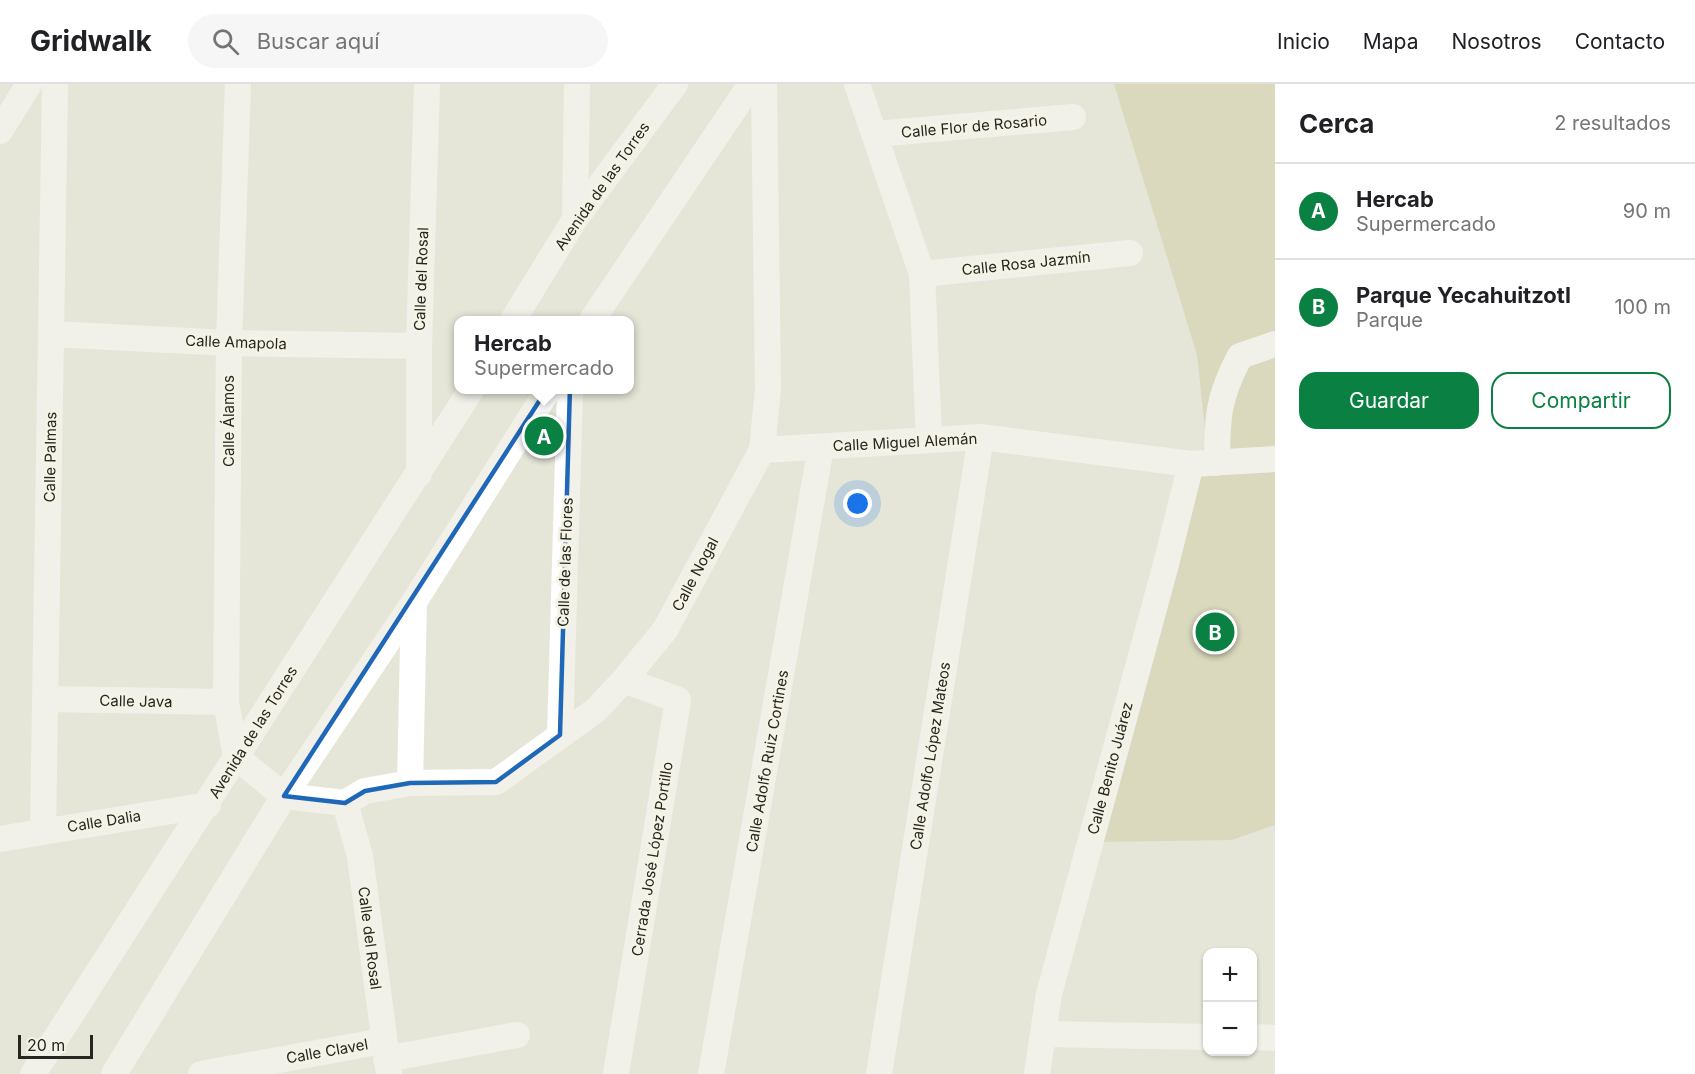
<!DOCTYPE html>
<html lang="es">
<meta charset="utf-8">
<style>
body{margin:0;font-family:Inter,sans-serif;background:#f6f6f6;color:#202124}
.controls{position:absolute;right:18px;bottom:18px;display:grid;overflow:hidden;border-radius:12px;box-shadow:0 2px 4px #0004}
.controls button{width:54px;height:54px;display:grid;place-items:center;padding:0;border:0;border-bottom:2px solid #e0e0e0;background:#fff;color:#202124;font:30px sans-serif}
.scale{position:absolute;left:18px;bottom:15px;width:75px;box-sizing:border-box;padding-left:6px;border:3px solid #272722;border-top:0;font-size:16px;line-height:21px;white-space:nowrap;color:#272722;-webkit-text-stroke:4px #f4f3e5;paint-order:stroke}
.you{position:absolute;left:858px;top:420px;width:21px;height:21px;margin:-15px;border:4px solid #fff;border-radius:50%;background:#1a73e8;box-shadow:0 0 0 9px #1a73e833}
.badge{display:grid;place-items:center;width:39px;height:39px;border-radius:50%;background:#0b8043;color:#fff;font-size:20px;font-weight:700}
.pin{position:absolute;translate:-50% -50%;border:3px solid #fff;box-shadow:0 2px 6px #0006}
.popup{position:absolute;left:454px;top:232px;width:180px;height:78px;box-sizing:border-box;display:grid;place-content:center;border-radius:12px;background:#fff;filter:drop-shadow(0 2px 4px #0005);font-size:20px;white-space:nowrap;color:#757577}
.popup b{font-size:22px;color:#202124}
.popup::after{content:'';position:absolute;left:50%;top:100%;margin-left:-12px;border:12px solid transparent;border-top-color:#fff}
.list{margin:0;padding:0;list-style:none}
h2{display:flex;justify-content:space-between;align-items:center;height:78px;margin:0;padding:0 24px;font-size:26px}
h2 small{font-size:20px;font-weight:400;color:#757577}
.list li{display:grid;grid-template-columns:39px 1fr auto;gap:18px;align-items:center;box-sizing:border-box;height:96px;padding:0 24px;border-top:2px solid #e0e0e0}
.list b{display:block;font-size:22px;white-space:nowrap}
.list p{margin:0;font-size:20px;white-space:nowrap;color:#757577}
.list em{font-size:20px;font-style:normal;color:#757577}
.actions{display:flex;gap:12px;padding:18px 24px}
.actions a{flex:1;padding:14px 0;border:2px solid #0b8043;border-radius:18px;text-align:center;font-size:21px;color:#0b8043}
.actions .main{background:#0b8043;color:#fff}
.icon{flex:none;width:33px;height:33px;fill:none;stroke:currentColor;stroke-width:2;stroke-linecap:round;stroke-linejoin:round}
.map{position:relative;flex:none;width:1275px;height:990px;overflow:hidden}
header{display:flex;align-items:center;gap:36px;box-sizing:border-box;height:84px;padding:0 30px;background:#fff;border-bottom:2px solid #e0e0e0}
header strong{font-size:28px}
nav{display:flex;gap:33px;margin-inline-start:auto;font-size:21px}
.search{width:420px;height:54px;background:#f6f6f6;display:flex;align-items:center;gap:15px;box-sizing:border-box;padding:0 21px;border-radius:33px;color:#757577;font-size:22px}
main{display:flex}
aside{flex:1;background:#fff}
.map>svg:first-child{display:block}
.green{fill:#cccb9e}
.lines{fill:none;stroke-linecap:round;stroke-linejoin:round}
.minor{stroke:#fff;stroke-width:26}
.marked{fill:none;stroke:#1f67b7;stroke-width:4.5;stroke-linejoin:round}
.labels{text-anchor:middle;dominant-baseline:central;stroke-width:6;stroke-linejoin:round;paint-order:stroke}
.street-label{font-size:15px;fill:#272722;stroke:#f4f3e5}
</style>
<header>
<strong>Gridwalk</strong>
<div class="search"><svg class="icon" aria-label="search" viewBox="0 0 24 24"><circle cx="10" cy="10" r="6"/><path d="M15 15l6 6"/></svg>Buscar aquí</div>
<nav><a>Inicio</a><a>Mapa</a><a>Nosotros</a><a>Contacto</a></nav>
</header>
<main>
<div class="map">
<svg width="1275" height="990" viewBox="0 0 1275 990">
<rect width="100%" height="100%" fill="#e6e6d8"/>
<path class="green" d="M 1114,0 L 1275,0 L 1275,741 L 1232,756 L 1101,758 L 1206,355 L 1197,271 Z"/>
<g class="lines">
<path class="minor" d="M 238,0 L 229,259 L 226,618 L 236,673 L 284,712 L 345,719 L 365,707 L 410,699 L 496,698 L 596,626 L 624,596 L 665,546 L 762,366 L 768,305 L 764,0
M 857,0 L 922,190 L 929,356
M 0,47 L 29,0
M 875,50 L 1073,33
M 575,135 L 577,0
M 922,190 L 1130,169
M 513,236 L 575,135 L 675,0
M 592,236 L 751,0
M 52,250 L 229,259 L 419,262
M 762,366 L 981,353 L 1191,380 L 1275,375
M 1217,379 C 1217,334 1218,313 1240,272 L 1275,260
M 419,390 L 419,262 L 427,0
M 46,615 L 226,618
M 560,651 L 570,306
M 410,699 L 414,518
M 345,719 L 360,772 L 389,990
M 43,747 L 55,0
M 0,755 L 208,721
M 1043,950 L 1208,953
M 1252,953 L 1275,954
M 386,975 L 517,951
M 33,990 L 471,306
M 114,990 L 284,712 L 414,518 L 548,306
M 201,990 L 383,957
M 616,990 L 678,616 L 624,596
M 711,990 L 821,363
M 879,990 L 981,353
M 1037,990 L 1049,910 L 1165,484 L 1191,380"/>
</g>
<path d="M0 0H1275V990H0ZM 571,268 L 560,651 L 496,698 L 410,699 L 365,707 L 345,719 L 284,712 Z" fill="#e6e6d8" fill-opacity=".55" fill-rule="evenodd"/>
<path class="marked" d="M 571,268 L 560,651 L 496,698 L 410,699 L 365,707 L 345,719 L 284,712 Z"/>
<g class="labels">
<g class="street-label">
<text transform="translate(974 42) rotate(-5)">Calle Flor de Rosario</text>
<text transform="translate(602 102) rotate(-55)">Avenida de las Torres</text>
<text transform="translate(1026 179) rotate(-6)">Calle Rosa Jazmín</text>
<text transform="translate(421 195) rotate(-88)">Calle del Rosal</text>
<text transform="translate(236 258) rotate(2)">Calle Amapola</text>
<text transform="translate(228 337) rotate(-90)">Calle Álamos</text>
<text transform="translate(905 358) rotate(-3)">Calle Miguel Alemán</text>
<text transform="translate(50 373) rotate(-89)">Calle Palmas</text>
<text transform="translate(565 478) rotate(-88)">Calle de las Flores</text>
<text transform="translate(695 490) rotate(-62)">Calle Nogal</text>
<text transform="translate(136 617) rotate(1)">Calle Java</text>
<text transform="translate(253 648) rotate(-58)">Avenida de las Torres</text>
<text transform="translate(930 672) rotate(-81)">Calle Adolfo López Mateos</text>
<text transform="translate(767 677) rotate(-80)">Calle Adolfo Ruiz Cortines</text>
<text transform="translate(1110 684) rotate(-75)">Calle Benito Juárez</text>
<text transform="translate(104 737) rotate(-9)">Calle Dalia</text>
<text transform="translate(652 775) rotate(-81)">Cerrada José López Portillo</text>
<text transform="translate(370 854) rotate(83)">Calle del Rosal</text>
<text transform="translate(327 967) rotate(-10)">Calle Clavel</text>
</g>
</g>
</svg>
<div class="controls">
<button>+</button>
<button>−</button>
</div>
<div class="scale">20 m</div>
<div class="you"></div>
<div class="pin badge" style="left:544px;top:352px">A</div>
<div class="popup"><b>Hercab</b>Supermercado</div>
<div class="pin badge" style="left:1215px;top:548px">B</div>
</div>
<aside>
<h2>Cerca<small>2 resultados</small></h2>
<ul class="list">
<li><span class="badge">A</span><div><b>Hercab</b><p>Supermercado</p></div><em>90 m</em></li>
<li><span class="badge">B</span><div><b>Parque Yecahuitzotl</b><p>Parque</p></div><em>100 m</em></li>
</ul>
<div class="actions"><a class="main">Guardar</a><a>Compartir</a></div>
</aside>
</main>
